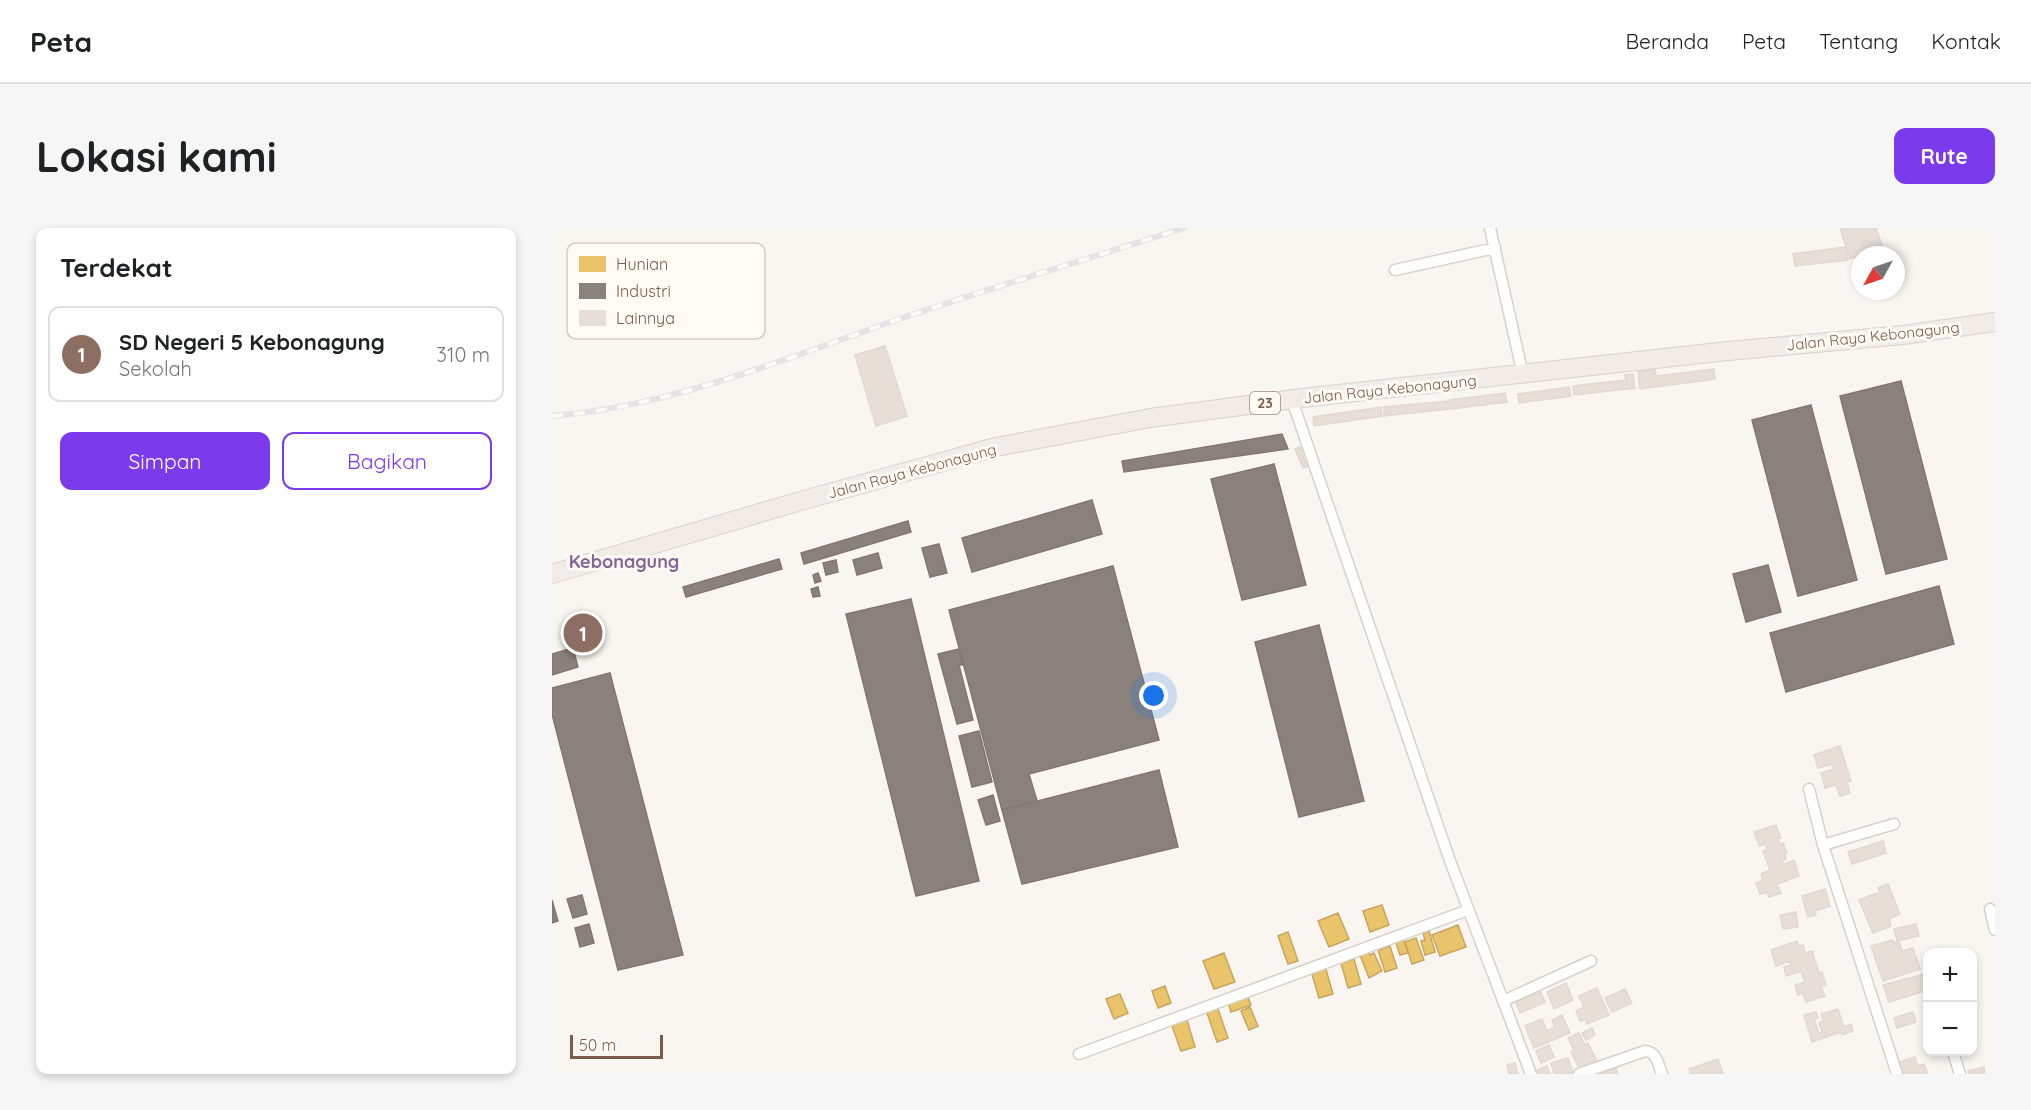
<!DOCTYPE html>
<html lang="id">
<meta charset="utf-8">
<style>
body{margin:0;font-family:Quicksand,sans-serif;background:#f6f6f6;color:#202124}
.controls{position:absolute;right:18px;bottom:18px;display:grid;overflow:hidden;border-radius:12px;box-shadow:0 3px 9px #0003}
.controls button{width:54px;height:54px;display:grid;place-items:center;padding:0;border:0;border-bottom:2px solid #e0e0e0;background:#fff;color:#202124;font:30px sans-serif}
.compass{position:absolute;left:1299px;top:18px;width:54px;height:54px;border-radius:50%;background:#fff;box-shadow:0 3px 9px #0003;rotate:230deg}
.scale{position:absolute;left:18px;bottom:15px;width:93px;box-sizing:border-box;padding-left:6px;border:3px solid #7a5c4d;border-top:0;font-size:16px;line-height:21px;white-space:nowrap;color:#7a5c4d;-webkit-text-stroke:4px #fffaf3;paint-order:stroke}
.you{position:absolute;left:602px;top:468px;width:21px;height:21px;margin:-15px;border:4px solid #fff;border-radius:50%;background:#1a73e8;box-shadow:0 0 0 9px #1a73e833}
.badge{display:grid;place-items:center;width:39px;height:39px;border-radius:50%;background:#7c3aed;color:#fff;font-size:20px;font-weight:700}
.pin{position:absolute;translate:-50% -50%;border:3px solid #fff;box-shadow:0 2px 6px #0006}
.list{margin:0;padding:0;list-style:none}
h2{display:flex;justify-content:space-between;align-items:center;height:78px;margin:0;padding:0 24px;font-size:26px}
h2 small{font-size:20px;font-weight:400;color:#757577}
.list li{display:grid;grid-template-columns:39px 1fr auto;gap:18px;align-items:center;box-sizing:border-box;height:96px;margin:0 12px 12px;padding:0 12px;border:2px solid #e0e0e0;border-radius:12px}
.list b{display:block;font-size:22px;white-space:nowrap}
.list p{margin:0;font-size:20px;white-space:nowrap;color:#757577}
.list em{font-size:20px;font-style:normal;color:#757577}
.actions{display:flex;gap:12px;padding:18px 24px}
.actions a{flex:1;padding:14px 0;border:2px solid #7c3aed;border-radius:12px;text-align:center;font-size:21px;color:#7c3aed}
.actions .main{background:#7c3aed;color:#fff}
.map{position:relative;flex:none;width:1443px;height:846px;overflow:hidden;border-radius:12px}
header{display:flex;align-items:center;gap:36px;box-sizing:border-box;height:84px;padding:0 30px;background:#fff;border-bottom:2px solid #e0e0e0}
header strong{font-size:28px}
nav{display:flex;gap:33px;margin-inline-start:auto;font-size:21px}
.intro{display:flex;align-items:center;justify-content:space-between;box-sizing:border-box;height:144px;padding:0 36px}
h1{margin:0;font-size:42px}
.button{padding:15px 27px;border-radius:12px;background:#7c3aed;color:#fff;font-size:21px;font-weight:700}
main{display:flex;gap:36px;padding:0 36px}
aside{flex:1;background:#fff;border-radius:12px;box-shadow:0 3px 9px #0003}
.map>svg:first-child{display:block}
.homes{fill:#e9c46a;stroke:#c8a561;stroke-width:1.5}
.industry{fill:#8a817c;stroke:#85766e;stroke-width:1.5}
.building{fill:#e6ded7;stroke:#e2d8d2;stroke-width:1.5}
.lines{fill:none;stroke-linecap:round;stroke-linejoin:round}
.minor-casing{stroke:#d7d1cb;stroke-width:13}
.trunk-casing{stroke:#dad1cc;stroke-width:20}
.minor{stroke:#fefefd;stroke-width:10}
.trunk{stroke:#f2ece8;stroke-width:18}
.rail-casing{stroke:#e6e3e7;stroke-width:6}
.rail{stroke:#fffaf3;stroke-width:4;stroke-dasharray:11;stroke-linecap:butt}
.labels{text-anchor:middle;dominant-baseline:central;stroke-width:6;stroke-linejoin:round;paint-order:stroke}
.shield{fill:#fffaf3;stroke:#a28b7f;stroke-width:1.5}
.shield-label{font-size:14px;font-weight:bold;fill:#7a5c4d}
.street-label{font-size:15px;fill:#7a5c4d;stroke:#fffaf3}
.quarter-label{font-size:18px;font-weight:bold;fill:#846695;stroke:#fffaf3}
.key{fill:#fffaf3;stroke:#d7cbc1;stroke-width:1.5}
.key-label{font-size:16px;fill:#7a5c4d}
</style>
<header>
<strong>Peta</strong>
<nav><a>Beranda</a><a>Peta</a><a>Tentang</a><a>Kontak</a></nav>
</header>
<div class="intro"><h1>Lokasi kami</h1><a class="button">Rute</a></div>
<main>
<aside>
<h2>Terdekat<small></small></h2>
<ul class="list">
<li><span class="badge" style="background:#8d6e63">1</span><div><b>SD Negeri 5 Kebonagung</b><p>Sekolah</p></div><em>310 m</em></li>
</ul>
<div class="actions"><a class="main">Simpan</a><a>Bagikan</a></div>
</aside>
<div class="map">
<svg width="1443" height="846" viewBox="0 0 1443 846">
<rect width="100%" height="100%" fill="#f9f5f0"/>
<path class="homes" d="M 830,677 L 837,697 L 818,704 L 811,683 Z
M 786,685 L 797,711 L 777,719 L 766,693 Z
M 906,697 L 914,719 L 888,728 L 880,707 Z
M 877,703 L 883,724 L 873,727 L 869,713 L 873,712 L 871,705 Z
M 736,704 L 746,733 L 736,736 L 726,708 Z
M 851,709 L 856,725 L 848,727 L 843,712 Z
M 864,710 L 872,732 L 860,736 L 853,714 Z
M 838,718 L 845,740 L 833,744 L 826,722 Z
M 816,723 L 818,727 L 822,725 L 830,743 L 817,750 L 808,727 Z
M 672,725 L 683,754 L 662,761 L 651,733 Z
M 802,731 L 809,756 L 796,760 L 789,735 Z
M 773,738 L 781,766 L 767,770 L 759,743 Z
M 613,758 L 619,775 L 606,780 L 600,763 Z
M 568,766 L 576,785 L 562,791 L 554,771 Z
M 695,767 L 699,777 L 679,784 L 676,774 Z
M 665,778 L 676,810 L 665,814 L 654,782 Z
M 698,779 L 706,798 L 697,802 L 689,783 Z
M 628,792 L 628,794 L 635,792 L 643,819 L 629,823 L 619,795 Z"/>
<path class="industry" d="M 1349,153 L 1395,331 L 1334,346 L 1288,168 Z
M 1259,177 L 1305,352 L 1246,368 L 1200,192 Z
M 730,206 L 736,221 L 572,244 L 570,233 Z
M 722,236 L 754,357 L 690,372 L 659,251 Z
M 540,272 L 550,306 L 420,344 L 410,310 Z
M 356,293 L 359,304 L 252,336 L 249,325 Z
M 387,316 L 395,345 L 378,349 L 370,320 Z
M 326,325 L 330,340 L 305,347 L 301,332 Z
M 227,331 L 230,341 L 134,369 L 131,359 Z
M 284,332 L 286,344 L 274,347 L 271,335 Z
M 1216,337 L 1229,384 L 1194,394 L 1181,346 Z
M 561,338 L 607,512 L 477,546 L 485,573 L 450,582 L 397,382 Z
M 266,345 L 269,353 L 263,355 L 261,347 Z
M 1387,358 L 1402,416 L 1234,464 L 1218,405 Z
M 266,359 L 268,368 L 261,369 L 259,361 Z
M 359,371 L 427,653 L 364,668 L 294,386 Z
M 767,397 L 812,573 L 747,589 L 703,414 Z
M 21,420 L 26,439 L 0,447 L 0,426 Z
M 407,421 L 411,437 L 407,437 L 421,492 L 405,496 L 386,426 Z
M 58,445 L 131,727 L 66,742 L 0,486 L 0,460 Z
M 427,503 L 440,554 L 420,559 L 407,508 Z
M 607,542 L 626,619 L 470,656 L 450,582 Z
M 441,567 L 448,593 L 434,597 L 426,572 Z
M 30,667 L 35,686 L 21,690 L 15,671 Z
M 0,672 L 6,693 L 0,695 Z
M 37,696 L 42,715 L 28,719 L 23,700 Z"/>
<path class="building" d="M 1288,0 L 1324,0 L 1331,20 L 1298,31 Z
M 1293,19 L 1296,32 L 1243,38 L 1241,26 Z
M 333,118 L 355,188 L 324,198 L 303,127 Z
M 1103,141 L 1104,148 L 1162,141 L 1163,151 L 1088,161 L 1086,144 Z
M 1081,146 L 1083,160 L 1022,167 L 1021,158 L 1074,152 L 1073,147 Z
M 1017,159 L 1019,168 L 967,175 L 966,166 Z
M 953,165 L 955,174 L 899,181 L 898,172 Z
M 896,173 L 897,181 L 832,188 L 832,179 Z
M 829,179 L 830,188 L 762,198 L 761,189 Z
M 748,219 L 755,239 L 751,240 L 743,221 Z
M 1288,518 L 1299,553 L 1295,554 L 1298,565 L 1288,568 L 1284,557 L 1273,560 L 1269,545 L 1282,541 L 1281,536 L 1266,540 L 1262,527 Z
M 1224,597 L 1229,610 L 1226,611 L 1228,617 L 1231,615 L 1235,625 L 1232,626 L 1234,631 L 1230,633 L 1231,637 L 1242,632 L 1247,648 L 1225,656 L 1229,665 L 1217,669 L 1215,664 L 1208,666 L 1204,655 L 1211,653 L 1209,646 L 1218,642 L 1211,623 L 1215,621 L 1213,616 L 1207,618 L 1202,604 Z
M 1331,613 L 1334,625 L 1300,636 L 1296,624 Z
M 1336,656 L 1348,686 L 1337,691 L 1339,698 L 1321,705 L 1307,672 L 1328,664 L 1326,660 Z
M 1273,661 L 1278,678 L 1263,683 L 1264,687 L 1256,689 L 1250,668 Z
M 1244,684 L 1246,699 L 1231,701 L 1228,687 Z
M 1364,696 L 1367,708 L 1345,713 L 1342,701 Z
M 1341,712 L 1342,715 L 1347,713 L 1350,723 L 1361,720 L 1368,741 L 1331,753 L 1319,718 Z
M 1245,713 L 1247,718 L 1251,717 L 1253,725 L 1260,723 L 1267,745 L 1270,744 L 1274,757 L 1269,759 L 1273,768 L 1254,774 L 1251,765 L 1246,767 L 1243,757 L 1253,754 L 1249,743 L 1234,748 L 1232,739 L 1239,737 L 1238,733 L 1224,738 L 1219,722 Z
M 1376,745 L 1376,762 L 1337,774 L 1331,757 Z
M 1014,755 L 1021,772 L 1002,781 L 995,764 Z
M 986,759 L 993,774 L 968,785 L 962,770 Z
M 1045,760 L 1057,787 L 1035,796 L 1033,791 L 1028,793 L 1024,783 L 1032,779 L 1027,768 Z
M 1073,761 L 1080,775 L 1060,784 L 1053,770 Z
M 1286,781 L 1292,799 L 1299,796 L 1301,803 L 1290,807 L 1289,804 L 1260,814 L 1252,787 L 1264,784 L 1266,790 L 1262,791 L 1267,805 L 1270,804 L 1267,795 L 1271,793 L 1269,786 Z
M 1361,784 L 1364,794 L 1345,800 L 1342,790 Z
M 1010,787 L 1018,805 L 982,820 L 973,798 L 990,791 L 995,803 L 1003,799 L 1000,792 Z
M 1040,800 L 1043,807 L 1034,812 L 1030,805 Z
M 1027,805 L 1033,817 L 1036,815 L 1045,833 L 1028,842 L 1019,824 L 1022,822 L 1016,810 Z
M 997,817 L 1002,829 L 989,835 L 984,823 Z
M 1363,829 L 1366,838 L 1372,836 L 1376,846 L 1348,846 L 1343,836 Z
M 1016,830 L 1021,845 L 1002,846 L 999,835 Z
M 1166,831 L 1171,846 L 1139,846 L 1137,841 Z
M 963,835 L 966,846 L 957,846 L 955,837 Z
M 995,838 L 998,846 L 984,846 L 983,843 Z
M 1432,839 L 1433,846 L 1417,846 L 1416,843 Z
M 1064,840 L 1066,846 L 1046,846 Z"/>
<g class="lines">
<defs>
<path id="minor" d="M 938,0 L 971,147
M 843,42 L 943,20
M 740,172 L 898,633 L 979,846
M 1257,561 L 1271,617 L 1345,846
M 1271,617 L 1342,596
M 1438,681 L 1443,702
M 951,773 L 1039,733
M 1401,824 L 1408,846
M 527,826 L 916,682
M 1027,846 L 1093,823 C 1105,824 1106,836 1110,846"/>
<path id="trunk" d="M 0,346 L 252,272 L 444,219 L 598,190 L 750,170 L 1176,123 L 1351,107 L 1443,94"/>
</defs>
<use href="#minor" class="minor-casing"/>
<use href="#trunk" class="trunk-casing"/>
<use href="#minor" class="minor"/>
<use href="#trunk" class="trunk"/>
<defs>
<path id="rail" d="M 0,188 C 115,179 225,134 333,96 C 432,62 532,32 632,0"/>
</defs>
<use href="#rail" class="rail-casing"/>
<use href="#rail" class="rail"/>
</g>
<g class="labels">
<rect class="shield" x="698" y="164" width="30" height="22" rx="4.5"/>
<g class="shield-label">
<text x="713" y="175">23</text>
</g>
<g class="street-label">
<text transform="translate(1321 108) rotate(-6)">Jalan Raya Kebonagung</text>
<text transform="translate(838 161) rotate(-6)">Jalan Raya Kebonagung</text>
<text transform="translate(360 243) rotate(-15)">Jalan Raya Kebonagung</text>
</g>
<g class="quarter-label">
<text x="72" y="333">Kebonagung</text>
</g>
</g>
<rect x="15" y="15" width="198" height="96" rx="9" class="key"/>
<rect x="27" y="28" width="27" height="16" fill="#e9c46a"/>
<rect x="27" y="55" width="27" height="16" fill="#8a817c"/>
<rect x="27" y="82" width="27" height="16" fill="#e6ded7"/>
<g class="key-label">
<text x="64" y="42">Hunian</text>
<text x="64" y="69">Industri</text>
<text x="64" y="96">Lainnya</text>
</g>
</svg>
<div class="controls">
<button>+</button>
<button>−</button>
</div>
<svg class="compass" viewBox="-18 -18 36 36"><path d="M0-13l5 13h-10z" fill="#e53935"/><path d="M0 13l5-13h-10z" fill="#757577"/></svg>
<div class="scale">50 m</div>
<div class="you"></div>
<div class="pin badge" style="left:31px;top:405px;background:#8d6e63">1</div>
</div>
</main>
